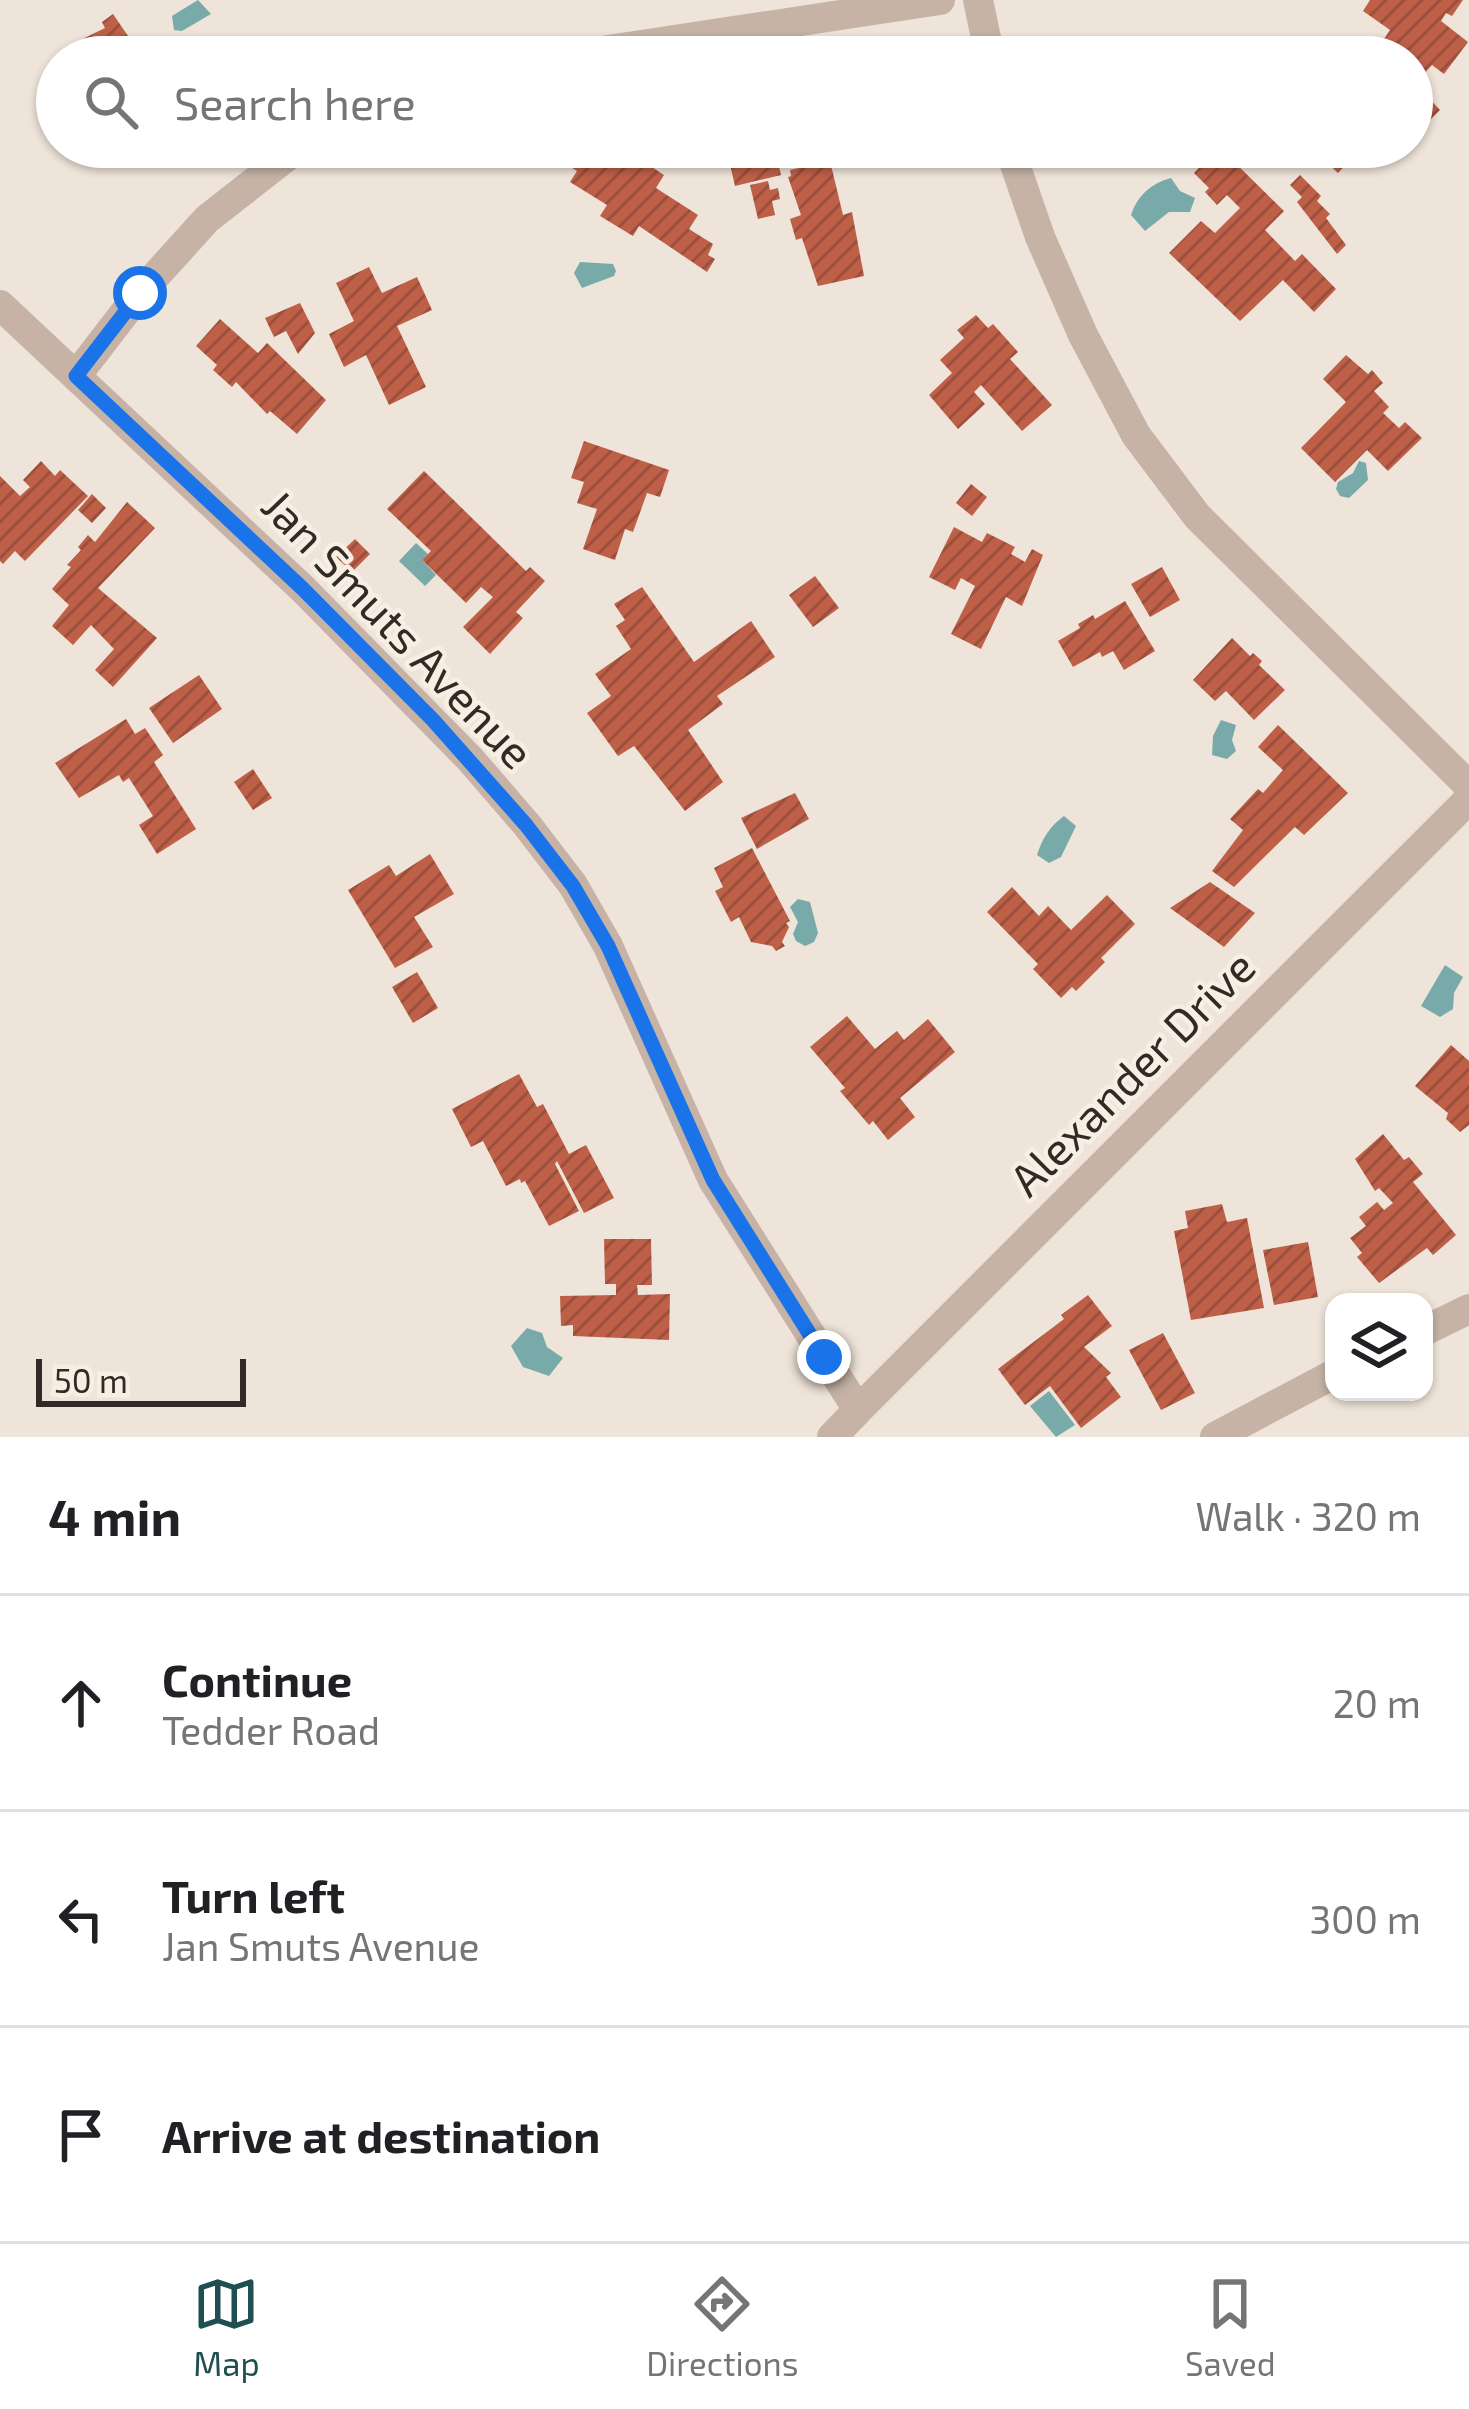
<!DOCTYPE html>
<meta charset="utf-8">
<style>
body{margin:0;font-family:"Exo 2",sans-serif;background:#f2f2f2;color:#202124}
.controls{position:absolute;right:36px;bottom:36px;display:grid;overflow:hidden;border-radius:24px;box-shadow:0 3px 9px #0004}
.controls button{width:108px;height:108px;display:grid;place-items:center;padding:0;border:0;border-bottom:3px solid #e0e0e0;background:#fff;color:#202124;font:60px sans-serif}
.scale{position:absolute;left:36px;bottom:30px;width:210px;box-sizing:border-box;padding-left:12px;border:6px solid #332a26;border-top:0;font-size:33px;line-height:42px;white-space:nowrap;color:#332a26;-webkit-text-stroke:9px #f7eee4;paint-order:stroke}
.stop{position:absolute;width:36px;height:36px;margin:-27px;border:9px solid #1a73e8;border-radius:50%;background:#fff}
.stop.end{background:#1a73e8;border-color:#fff;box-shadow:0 3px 12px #0008}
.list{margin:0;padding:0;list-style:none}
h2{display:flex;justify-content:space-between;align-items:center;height:156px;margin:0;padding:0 48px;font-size:51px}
h2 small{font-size:39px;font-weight:400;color:#757577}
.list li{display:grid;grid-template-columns:78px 1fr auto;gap:36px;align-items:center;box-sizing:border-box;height:216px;padding:0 48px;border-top:3px solid #e0e0e0}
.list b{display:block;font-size:45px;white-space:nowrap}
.list p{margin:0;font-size:39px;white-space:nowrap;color:#757577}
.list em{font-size:39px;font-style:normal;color:#757577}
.icon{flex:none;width:66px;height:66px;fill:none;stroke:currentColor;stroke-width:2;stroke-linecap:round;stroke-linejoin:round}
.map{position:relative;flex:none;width:1469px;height:1437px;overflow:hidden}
.search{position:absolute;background:#fff;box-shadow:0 3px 9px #0004;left:36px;right:36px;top:36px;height:132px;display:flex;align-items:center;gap:30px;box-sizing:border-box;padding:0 42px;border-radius:66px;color:#757577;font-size:45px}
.sheet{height:804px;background:#fff}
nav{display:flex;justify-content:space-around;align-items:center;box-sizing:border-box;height:168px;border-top:3px solid #e0e0e0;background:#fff;font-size:33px;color:#757577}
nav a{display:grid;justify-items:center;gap:6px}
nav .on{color:#1f4f51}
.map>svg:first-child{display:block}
.water{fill:#79aaaa}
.building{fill:url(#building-hatch)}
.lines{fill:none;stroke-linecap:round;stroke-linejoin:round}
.street{stroke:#c6b3a6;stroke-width:30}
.route{stroke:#1a73e8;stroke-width:15}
.labels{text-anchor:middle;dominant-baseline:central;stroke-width:9;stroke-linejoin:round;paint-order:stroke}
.street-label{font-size:45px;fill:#332a26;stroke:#f7eee4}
</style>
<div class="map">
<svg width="1469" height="1437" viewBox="0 0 1469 1437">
<defs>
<pattern id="building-hatch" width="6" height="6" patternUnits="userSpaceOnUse" patternTransform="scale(3)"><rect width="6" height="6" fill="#be6048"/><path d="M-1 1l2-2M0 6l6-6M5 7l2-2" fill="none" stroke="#9b4f3c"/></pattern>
</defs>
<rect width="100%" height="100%" fill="#efe4d9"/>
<path class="water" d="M 198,0 L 211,14 L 182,31 L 174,30 L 172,16 Z
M 1171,178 L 1180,191 L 1195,198 L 1190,212 L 1169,212 L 1145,231 L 1131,215 C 1137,196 1151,183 1171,178 Z
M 580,262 L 613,264 L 616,271 L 614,276 L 582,288 L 574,273 Z
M 1359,461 L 1366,463 L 1368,480 L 1349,498 L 1340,496 L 1336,489 L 1338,482 L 1353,473 Z
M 416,543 L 428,554 L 422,560 L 436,575 L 425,586 L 399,561 Z
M 1221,720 L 1236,725 L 1232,740 L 1236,751 L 1227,759 L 1212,755 L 1213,736 Z
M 1064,816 L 1076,826 L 1061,857 L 1049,863 L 1037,855 C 1042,839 1050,826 1064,816 Z
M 798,899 L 810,902 L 818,933 L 814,942 L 805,946 L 796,941 L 793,934 L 798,922 L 790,907 Z
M 1445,965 L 1463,977 L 1454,993 L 1453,1009 L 1440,1017 L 1421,1006 Z
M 527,1328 L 542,1333 L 547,1347 L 563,1358 L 549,1376 L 523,1367 L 511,1346 Z
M 1049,1391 L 1075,1425 L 1056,1437 L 1030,1406 Z"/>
<path class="building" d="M 1370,0 L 1463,0 L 1452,16 L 1446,13 L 1441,21 L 1468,42 L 1444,74 L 1432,65 L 1412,87 L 1412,57 L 1372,57 L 1390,30 L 1363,11 Z
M 113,14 L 139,52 L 144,48 L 149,57 L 70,57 L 64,48 L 105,28 L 102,22 Z
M 1426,95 L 1440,110 L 1412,138 L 1412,109 Z
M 554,147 L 591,147 L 621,166 L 629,152 L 664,175 L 656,188 L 698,215 L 689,229 L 713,244 L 708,255 L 715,259 L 707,272 L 639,226 L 633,236 L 600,216 L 607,205 L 570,182 L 577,171 L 550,154 Z
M 1219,147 L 1284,211 L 1265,230 L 1295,261 L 1302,254 L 1336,289 L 1314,312 L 1283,280 L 1240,321 L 1169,253 L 1201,221 L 1215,233 L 1240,208 L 1227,195 L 1217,205 L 1205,192 L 1209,188 L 1194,173 Z
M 1316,147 L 1362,147 L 1338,173 L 1314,150 Z
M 775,149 L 781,175 L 735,186 L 729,160 Z
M 830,161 L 843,215 L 852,212 L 864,276 L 818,286 L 802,238 L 796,240 L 790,219 L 801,215 L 788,177 L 791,176 L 790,170 Z
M 1300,175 L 1321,196 L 1317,201 L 1330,214 L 1326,218 L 1346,245 L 1337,254 L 1297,202 L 1302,197 L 1290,185 Z
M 768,181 L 770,190 L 778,188 L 780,199 L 772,201 L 775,215 L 758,219 L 750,185 Z
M 369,267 L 382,293 L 417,277 L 432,310 L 397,326 L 426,387 L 389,405 L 366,355 L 344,367 L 329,334 L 354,321 L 336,283 Z
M 300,303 L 315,333 L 298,354 L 286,331 L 274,337 L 265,318 Z
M 976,315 L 988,328 L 993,324 L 1018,352 L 1010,359 L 1052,405 L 1022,431 L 981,385 L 974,392 L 985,404 L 958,429 L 929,395 L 952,373 L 940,360 L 964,338 L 957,330 Z
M 220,319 L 258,353 L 267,343 L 326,400 L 297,434 L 270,411 L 267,414 L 236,382 L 232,387 L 213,370 L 217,365 L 196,346 Z
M 1346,355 L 1368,374 L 1372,370 L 1383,383 L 1374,391 L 1389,407 L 1383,413 L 1399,428 L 1405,422 L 1422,438 L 1388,471 L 1367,450 L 1335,482 L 1301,448 L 1346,402 L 1323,379 Z
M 584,441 L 669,470 L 660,497 L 647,493 L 633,532 L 625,529 L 615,560 L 583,549 L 597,509 L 577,503 L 584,482 L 571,478 Z
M 41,461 L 55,476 L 60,470 L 88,496 L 25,561 L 15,551 L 3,564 L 0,561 L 0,476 L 20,496 L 30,487 L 23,480 Z
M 424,471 L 526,571 L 530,567 L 545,581 L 516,612 L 523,618 L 490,654 L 463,627 L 493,597 L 481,587 L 466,603 L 422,560 L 431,551 L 387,509 Z
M 971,484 L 987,497 L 972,516 L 956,503 Z
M 92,494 L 106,508 L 92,523 L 78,510 Z
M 127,502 L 155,528 L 98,588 L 157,638 L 113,687 L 95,670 L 114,649 L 91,625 L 73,645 L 52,626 L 69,605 L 52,589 L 71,567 L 67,565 L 81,550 L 78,547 L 88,535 L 95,542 Z
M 954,527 L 982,542 L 987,533 L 1015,547 L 1011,554 L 1025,562 L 1032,549 L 1043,555 L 1022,606 L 1006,597 L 981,649 L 951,634 L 975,586 L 961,578 L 955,590 L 929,577 Z
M 355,539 L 370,554 L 352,572 L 336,557 Z
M 1162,567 L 1180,600 L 1150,617 L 1131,584 Z
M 815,576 L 839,608 L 813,627 L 789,595 Z
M 642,587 L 694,662 L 751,621 L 775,657 L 717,696 L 723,704 L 688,730 L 723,782 L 685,811 L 634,746 L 618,756 L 587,713 L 611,696 L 595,674 L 631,649 L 616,626 L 625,620 L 614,604 Z
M 1125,601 L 1155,651 L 1124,670 L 1113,651 L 1102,657 L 1100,652 L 1073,667 L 1058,641 L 1080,628 L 1078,624 L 1093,615 L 1095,619 Z
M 1232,638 L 1250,656 L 1253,653 L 1262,661 L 1259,665 L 1285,690 L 1254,720 L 1226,691 L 1215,701 L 1193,680 Z
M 199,675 L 222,709 L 173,743 L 149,708 Z
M 126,719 L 135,734 L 145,728 L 163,755 L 154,762 L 196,829 L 157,854 L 139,825 L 153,816 L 129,778 L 123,782 L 119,775 L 79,798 L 55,763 Z
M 1278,725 L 1348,793 L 1304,835 L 1295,827 L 1234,887 L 1212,871 L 1243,830 L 1230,819 L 1258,789 L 1263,793 L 1283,770 L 1258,747 Z
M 253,769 L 272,798 L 253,810 L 234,782 Z
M 795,793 L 809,819 L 757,849 L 741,818 Z
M 752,848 L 790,921 L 786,923 L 789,927 L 782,942 L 785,946 L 776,951 L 772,946 L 751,942 L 739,917 L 731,922 L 715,891 L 723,887 L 714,868 Z
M 430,854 L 454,894 L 414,917 L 433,947 L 395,968 L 348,890 L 389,865 L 396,876 Z
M 1210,882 L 1255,913 L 1224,947 L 1170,908 Z
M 1012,887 L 1039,916 L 1048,906 L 1071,930 L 1107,895 L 1135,924 L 1101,958 L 1105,962 L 1076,991 L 1072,987 L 1061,998 L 1033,969 L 1038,964 L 987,912 Z
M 417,972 L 438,1008 L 413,1023 L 392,987 Z
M 847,1016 L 875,1049 L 897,1031 L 904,1040 L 928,1019 L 955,1052 L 900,1098 L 915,1117 L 888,1140 L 873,1121 L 869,1125 L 840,1091 L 845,1088 L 810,1047 Z
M 1451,1045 L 1469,1061 L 1469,1125 L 1460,1132 L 1446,1119 L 1448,1113 L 1415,1086 Z
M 519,1074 L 537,1107 L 543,1104 L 569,1154 L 586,1145 L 614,1198 L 584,1213 L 557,1161 L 555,1164 L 579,1211 L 549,1226 L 525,1181 L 521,1183 L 520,1179 L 506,1186 L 483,1141 L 471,1147 L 452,1109 Z
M 1383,1134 L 1404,1160 L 1409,1157 L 1423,1174 L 1413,1182 L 1456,1235 L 1433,1255 L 1427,1248 L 1379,1283 L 1357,1257 L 1362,1253 L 1350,1238 L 1366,1226 L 1359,1217 L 1377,1202 L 1384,1210 L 1393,1203 L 1379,1188 L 1375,1191 L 1355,1159 Z
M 1222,1204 L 1227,1222 L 1247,1218 L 1264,1308 L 1191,1320 L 1174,1231 L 1188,1228 L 1185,1211 Z
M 604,1239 L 651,1239 L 652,1285 L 637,1285 L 638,1295 L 670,1294 L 669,1340 L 573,1336 L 573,1325 L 561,1326 L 560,1296 L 616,1295 L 616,1284 L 605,1284 Z
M 1308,1242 L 1318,1297 L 1274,1305 L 1263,1250 Z
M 1088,1295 L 1112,1326 L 1084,1347 L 1111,1373 L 1106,1377 L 1121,1397 L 1081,1428 L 1050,1386 L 1025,1405 L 998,1369 L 1064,1319 L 1061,1315 Z
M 1163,1333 L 1195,1393 L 1161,1410 L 1129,1350 Z"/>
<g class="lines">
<path class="street" d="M 978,0 L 990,57
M 562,57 L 940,0
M 1009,147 L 1040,237 L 1083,335 L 1136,435 L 1197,516 L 1469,786
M 0,305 L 303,589 L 470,759 L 527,825 L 573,885 L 608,946 L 713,1180 L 858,1410 L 832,1437
M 76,376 L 140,293 L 207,219 L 299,147
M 1424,1331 L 1469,1309
M 858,1410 L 1469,799
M 1215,1437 L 1334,1374"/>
</g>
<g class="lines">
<path class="route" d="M 140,293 L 76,376 L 303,589 L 433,720 L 526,825 L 573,886 L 608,946 L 713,1180 L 824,1357"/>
</g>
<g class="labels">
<g class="street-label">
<text transform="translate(399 628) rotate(46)">Jan Smuts Avenue</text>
<text transform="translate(1131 1072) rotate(-45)">Alexander Drive</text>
</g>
</g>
</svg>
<div class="controls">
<button><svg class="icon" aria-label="layers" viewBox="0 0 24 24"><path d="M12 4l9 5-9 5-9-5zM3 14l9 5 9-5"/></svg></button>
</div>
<div class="scale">50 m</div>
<div class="stop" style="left:140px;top:293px"></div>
<div class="stop end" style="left:824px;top:1357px"></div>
<div class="search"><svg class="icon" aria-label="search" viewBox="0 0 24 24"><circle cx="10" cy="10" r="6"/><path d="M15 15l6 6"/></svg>Search here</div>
</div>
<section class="sheet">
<h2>4 min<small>Walk · 320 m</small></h2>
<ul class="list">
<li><svg class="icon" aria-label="ahead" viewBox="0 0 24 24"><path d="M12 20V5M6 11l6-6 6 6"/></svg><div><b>Continue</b><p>Tedder Road</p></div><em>20 m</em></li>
<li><svg class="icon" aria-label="left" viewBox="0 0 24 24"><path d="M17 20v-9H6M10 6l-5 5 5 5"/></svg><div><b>Turn left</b><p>Jan Smuts Avenue</p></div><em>300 m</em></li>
<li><svg class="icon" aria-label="arrive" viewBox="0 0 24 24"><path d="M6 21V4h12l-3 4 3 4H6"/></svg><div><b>Arrive at destination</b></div></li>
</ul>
</section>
<nav>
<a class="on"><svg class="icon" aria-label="map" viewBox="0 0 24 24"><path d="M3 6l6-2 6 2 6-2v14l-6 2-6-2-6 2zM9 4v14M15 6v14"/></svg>Map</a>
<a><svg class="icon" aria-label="directions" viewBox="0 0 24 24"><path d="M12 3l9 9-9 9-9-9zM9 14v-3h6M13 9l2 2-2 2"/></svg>Directions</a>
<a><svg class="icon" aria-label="saved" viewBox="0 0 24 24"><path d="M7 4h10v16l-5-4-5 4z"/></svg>Saved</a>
</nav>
